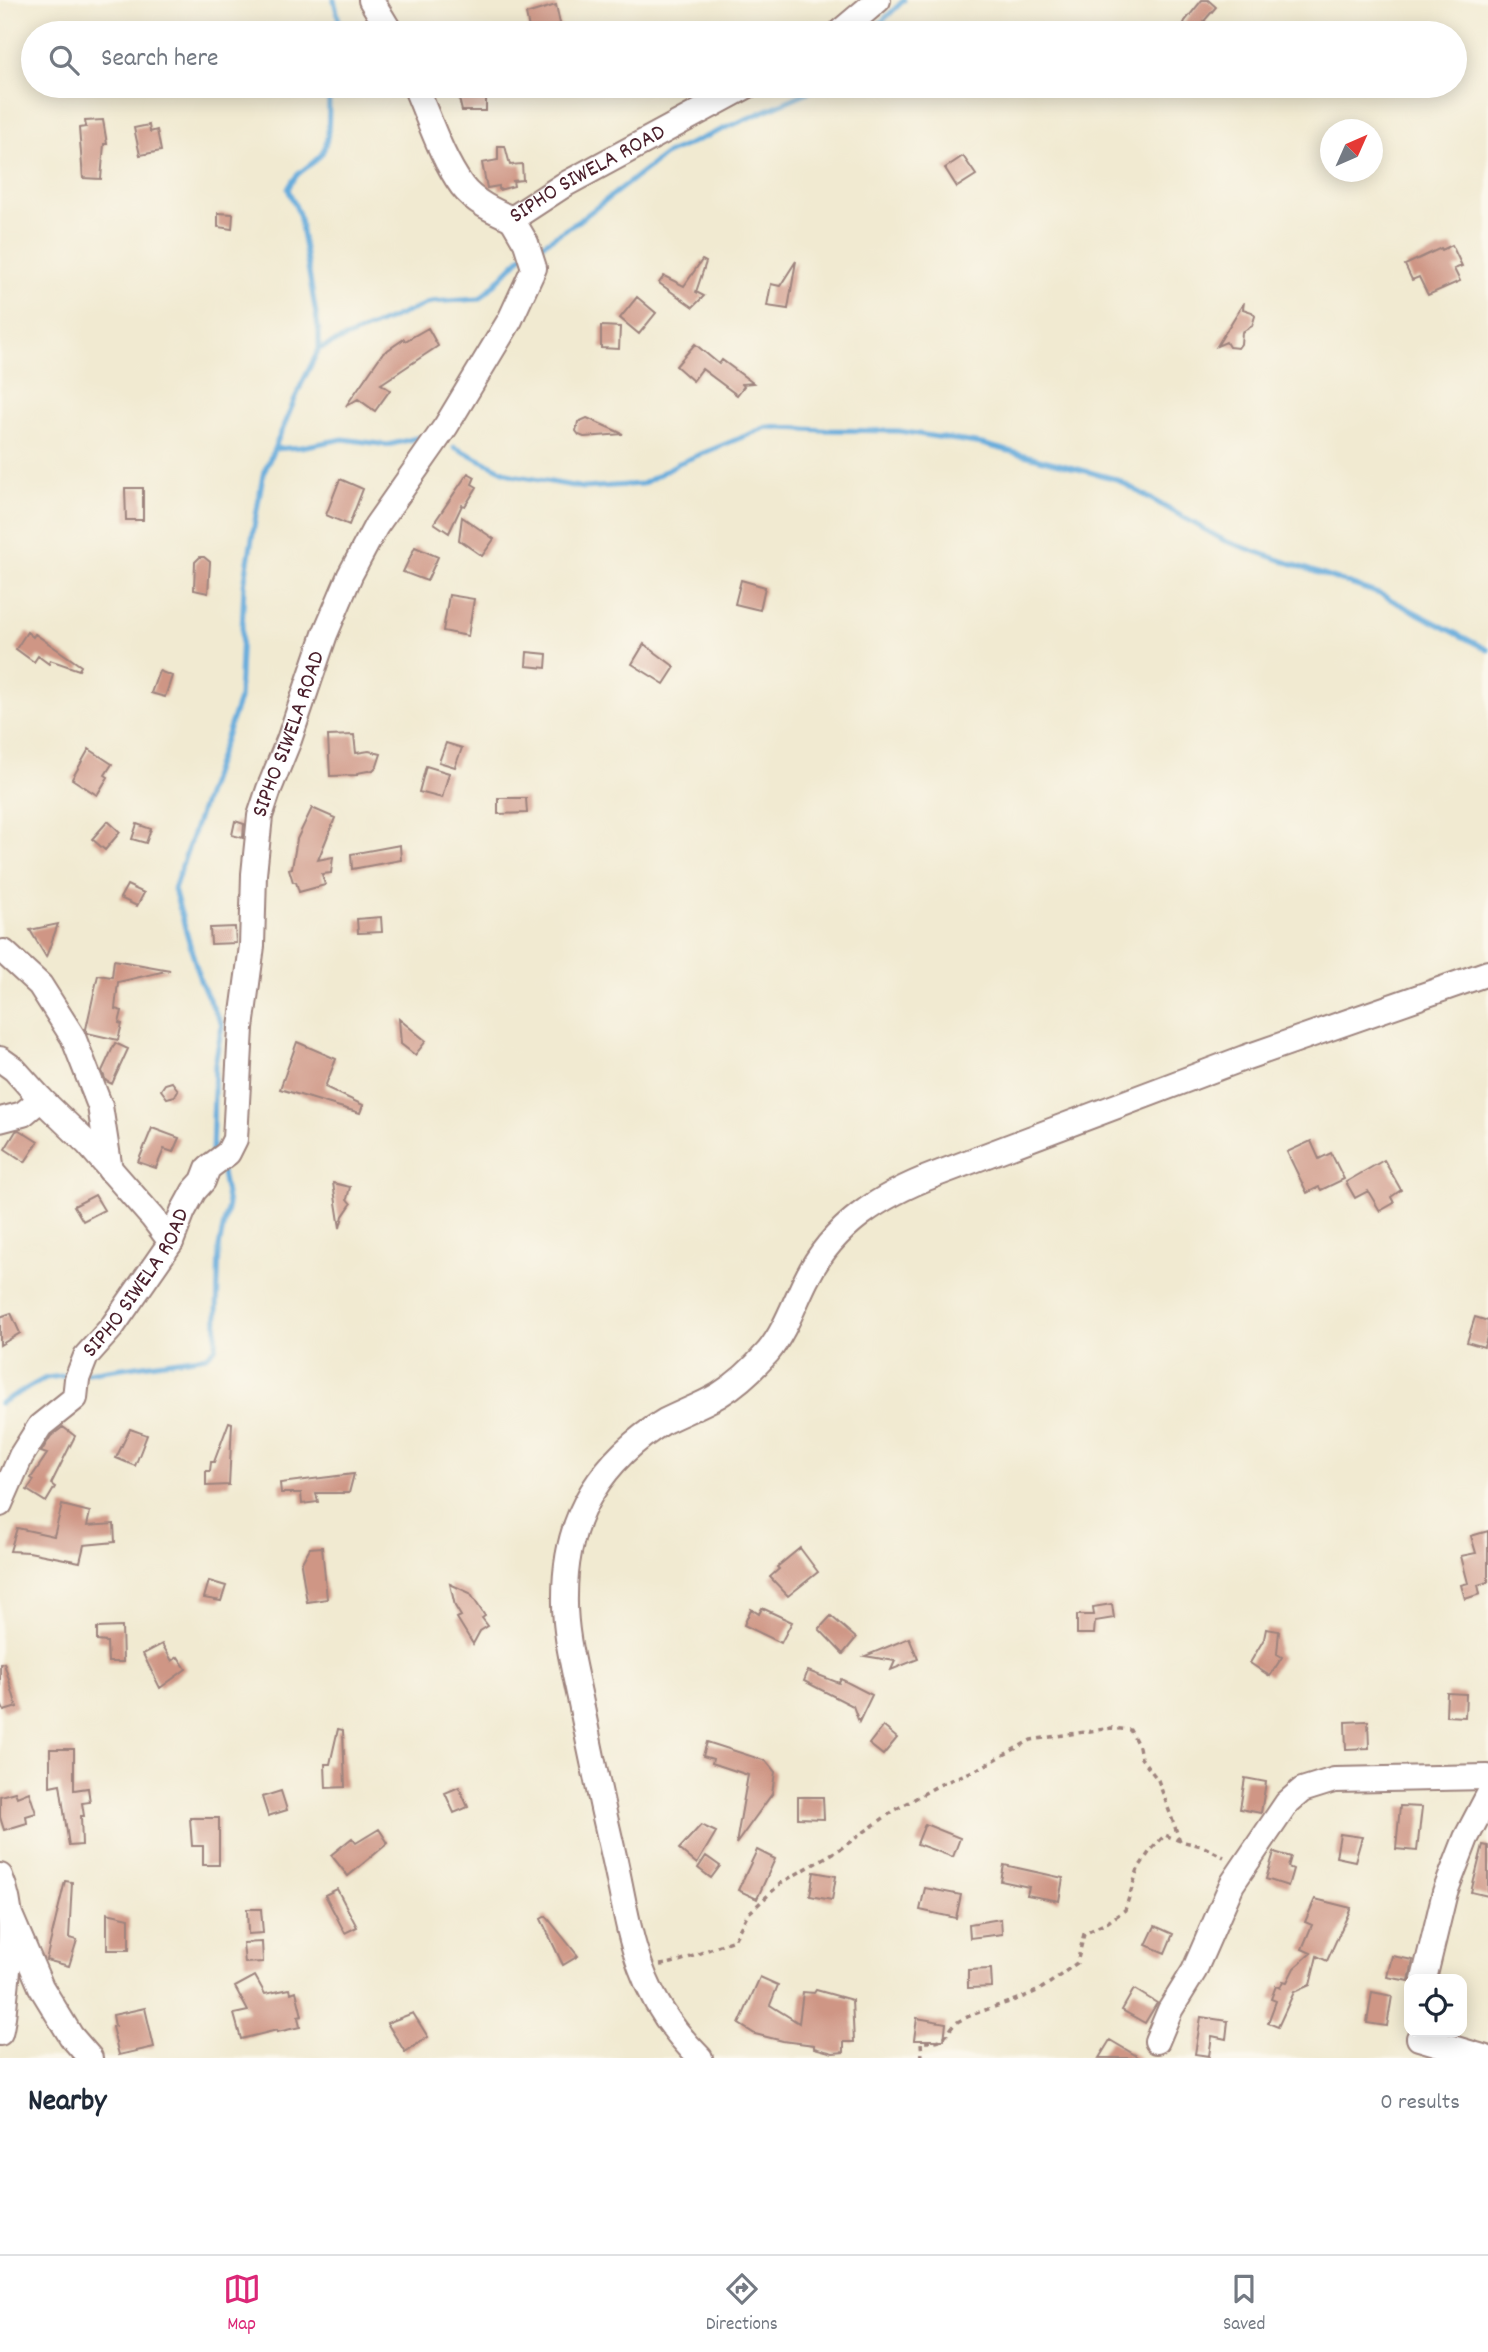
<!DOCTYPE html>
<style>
body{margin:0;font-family:Dekko,sans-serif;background:#f6f6f7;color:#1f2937}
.controls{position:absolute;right:21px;bottom:21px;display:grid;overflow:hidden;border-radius:14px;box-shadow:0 4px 18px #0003}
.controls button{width:63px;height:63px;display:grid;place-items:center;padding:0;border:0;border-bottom:2px solid #e0e1e3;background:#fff;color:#1f2937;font:35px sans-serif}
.compass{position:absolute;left:1320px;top:119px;width:63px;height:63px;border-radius:50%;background:#fff;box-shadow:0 4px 18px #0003;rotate:45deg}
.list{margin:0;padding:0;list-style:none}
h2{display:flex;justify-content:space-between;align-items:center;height:91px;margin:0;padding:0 28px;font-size:30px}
h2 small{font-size:23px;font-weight:400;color:#747a83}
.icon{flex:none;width:38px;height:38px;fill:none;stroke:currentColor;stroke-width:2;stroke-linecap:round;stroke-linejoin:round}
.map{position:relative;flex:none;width:1488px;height:2058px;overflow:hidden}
.search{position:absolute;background:#fff;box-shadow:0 4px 18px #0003;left:21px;right:21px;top:21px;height:77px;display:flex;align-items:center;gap:18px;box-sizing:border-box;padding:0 24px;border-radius:38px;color:#747a83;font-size:26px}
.sheet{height:196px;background:#fff}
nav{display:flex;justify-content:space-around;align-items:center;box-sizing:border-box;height:98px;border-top:2px solid #e0e1e3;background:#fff;font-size:19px;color:#747a83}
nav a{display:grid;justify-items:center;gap:4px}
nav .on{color:#db2777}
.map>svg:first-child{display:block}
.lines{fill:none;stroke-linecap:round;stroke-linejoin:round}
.stream{stroke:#66acdc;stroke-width:5}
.building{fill:#cf9685}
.minor-casing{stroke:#9e847e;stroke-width:28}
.path{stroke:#9e847e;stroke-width:3.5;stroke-dasharray:5 5;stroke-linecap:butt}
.minor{stroke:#fff;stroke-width:24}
.labels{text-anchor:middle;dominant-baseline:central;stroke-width:5;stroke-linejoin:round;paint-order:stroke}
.street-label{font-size:23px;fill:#4a1f2b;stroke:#fbf7ec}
</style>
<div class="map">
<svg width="1488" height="2058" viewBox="0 0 1488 2058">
<rect width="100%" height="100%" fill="#fbf7ec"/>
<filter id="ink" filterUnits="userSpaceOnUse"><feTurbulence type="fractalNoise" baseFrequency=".0143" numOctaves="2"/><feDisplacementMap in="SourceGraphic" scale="14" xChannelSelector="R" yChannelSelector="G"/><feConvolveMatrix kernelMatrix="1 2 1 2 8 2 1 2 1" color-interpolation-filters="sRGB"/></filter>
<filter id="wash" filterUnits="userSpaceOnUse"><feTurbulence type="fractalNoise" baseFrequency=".00686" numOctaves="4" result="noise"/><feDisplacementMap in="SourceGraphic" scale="28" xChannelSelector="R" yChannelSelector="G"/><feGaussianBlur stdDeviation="1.57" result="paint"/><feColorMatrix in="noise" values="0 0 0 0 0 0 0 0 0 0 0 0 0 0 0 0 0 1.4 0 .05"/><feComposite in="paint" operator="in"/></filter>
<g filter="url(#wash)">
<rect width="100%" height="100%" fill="#f1ead1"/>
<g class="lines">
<path class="stream" d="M 334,0 L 342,33
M 870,33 L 904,0
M 535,249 L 580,220 L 666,154 L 822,86
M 319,349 L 431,302 L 480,299 L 523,255
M 454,447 L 512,475 L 584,488 L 642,484 L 679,463 L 767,427 L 822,430 L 899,431 L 982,444 L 1116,479 L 1225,541 L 1382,595 L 1488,650
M 274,449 L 301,447 L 343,439 L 388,445 L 429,435
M 214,1155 L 212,1152 L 215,1064 L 222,1025 L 201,983 L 174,889 L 239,699 L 244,585 L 263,475 L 301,385 L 319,349 L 319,332 L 299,214 L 288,189 C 299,168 304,172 319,157 C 332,145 328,104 329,86
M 87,1373 L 207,1356 L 216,1347 L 219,1247 L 228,1205 L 221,1167
M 0,1403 L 46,1378 L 70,1375"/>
</g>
<g id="blocks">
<path class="building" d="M 1202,0 L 1208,0 L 1216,7 L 1204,21 L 1208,24 L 1189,33 L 1180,33 L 1185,21 Z
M 556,5 L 562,33 L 530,33 L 526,14 Z
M 473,87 L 486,87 L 486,111 L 462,111 L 457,90 Z
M 103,120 L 107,144 L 104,144 L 101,179 L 83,178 L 79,128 L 86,127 L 85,121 Z
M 149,125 L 150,132 L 157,130 L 161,151 L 140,155 L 134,128 Z
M 498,146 L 505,146 L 510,165 L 522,164 L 523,180 L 513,181 L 514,186 L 499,190 L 499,186 L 487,188 L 482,163 L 498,160 Z
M 963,156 L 976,175 L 957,187 L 945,168 Z
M 218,213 L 233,214 L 232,229 L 218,227 Z
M 1452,245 L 1462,266 L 1454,269 L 1460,281 L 1428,295 L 1419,277 L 1412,280 L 1405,265 L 1441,248 L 1442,250 Z
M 702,260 L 706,262 L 696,292 L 704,296 L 693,307 L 659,283 L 664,276 L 684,286 Z
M 796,261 L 788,309 L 767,306 L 771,284 L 780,286 Z
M 637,297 L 656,313 L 639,334 L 620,318 Z
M 1244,302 L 1243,309 L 1252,312 L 1255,316 L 1252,326 L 1242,332 L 1241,344 L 1238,348 L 1229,347 L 1226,342 L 1217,346 Z
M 601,326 L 620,327 L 619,349 L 601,348 Z
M 428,328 L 438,346 L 381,384 L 390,390 L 375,411 L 358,399 L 346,406 L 382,354 L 404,339 L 405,341 Z
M 695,344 L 719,364 L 722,360 L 753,383 L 742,384 L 744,386 L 737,395 L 702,369 L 693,381 L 676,366 Z
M 587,418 L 623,434 L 584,437 L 579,435 L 576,431 L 578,422 Z
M 468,473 L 475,477 L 472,484 L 477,487 L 465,506 L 462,505 L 449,533 L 434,523 Z
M 340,479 L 363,489 L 349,525 L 326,515 Z
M 125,488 L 143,488 L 143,520 L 126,520 Z
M 462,517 L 494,539 L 482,556 L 459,540 Z
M 415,547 L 438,557 L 427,581 L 403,572 Z
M 200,557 L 204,557 L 210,562 L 208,593 L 194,590 L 195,562 Z
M 741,580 L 765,587 L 760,610 L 735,604 Z
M 449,595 L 474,599 L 468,636 L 443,631 Z
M 27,632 L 33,637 L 35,634 L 81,666 L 79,670 L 50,660 L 49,664 L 38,656 L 34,662 L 16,649 Z
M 644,644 L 675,667 L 664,684 L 632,664 Z
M 527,652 L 547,654 L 546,668 L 526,666 Z
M 159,671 L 172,676 L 165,697 L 151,693 Z
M 354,735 L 356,753 L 369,751 L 381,754 L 377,766 L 373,770 L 357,773 L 357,775 L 330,776 L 328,736 Z
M 446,743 L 462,748 L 455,767 L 439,762 Z
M 89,749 L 112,764 L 105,775 L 108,777 L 97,795 L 72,779 Z
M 426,766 L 449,773 L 442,798 L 419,792 Z
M 498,798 L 526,798 L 527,813 L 498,814 Z
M 312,808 L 335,818 L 318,860 L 333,857 L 331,873 L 322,874 L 325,885 L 299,892 L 296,882 L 293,882 L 289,869 L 292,868 L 297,839 Z
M 108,821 L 120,832 L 105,850 L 92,839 Z
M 235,821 L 244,824 L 243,838 L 232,835 Z
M 137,824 L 151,829 L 146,843 L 132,839 Z
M 400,845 L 401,860 L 352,869 L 351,854 Z
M 127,885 L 144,893 L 137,906 L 120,898 Z
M 381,917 L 382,932 L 358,933 L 357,919 Z
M 58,924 L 46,957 L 30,930 Z
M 235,927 L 236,943 L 211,944 L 210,928 Z
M 114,960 L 170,970 L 118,982 L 115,1009 L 122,1011 L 119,1023 L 122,1024 L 118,1040 L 87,1033 L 86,1029 L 98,975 L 112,977 Z
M 399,1019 L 426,1041 L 415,1055 L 401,1044 Z
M 297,1042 L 336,1059 L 325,1087 L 363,1105 L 360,1113 L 280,1089 Z
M 115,1043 L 128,1049 L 112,1084 L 106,1081 L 102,1071 Z
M 172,1082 L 178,1090 L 175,1096 L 167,1098 L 161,1090 L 165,1084 Z
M 152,1128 L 179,1138 L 173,1152 L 164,1149 L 156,1168 L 138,1162 Z
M 19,1130 L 38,1142 L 25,1162 L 5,1149 L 16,1131 Z
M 1311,1141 L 1319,1159 L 1331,1153 L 1344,1179 L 1321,1190 L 1319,1187 L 1307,1193 L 1287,1152 Z
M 1384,1160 L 1401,1190 L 1391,1197 L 1394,1203 L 1380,1211 L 1368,1191 L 1355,1198 L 1346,1182 Z
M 333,1183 L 350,1187 L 347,1199 L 351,1204 L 343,1216 L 340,1228 Z
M 95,1195 L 104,1210 L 83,1221 L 74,1206 Z
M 11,1313 L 20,1333 L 0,1345 L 0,1317 Z
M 1475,1317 L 1488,1321 L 1488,1334 L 1484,1347 L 1467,1342 Z
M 229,1422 L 232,1423 L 229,1485 L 206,1486 L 206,1471 L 210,1471 L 211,1462 L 214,1462 Z
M 63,1427 L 75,1436 L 51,1484 L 55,1487 L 46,1502 L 27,1490 L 34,1480 L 31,1478 L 47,1454 L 41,1452 L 51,1436 Z
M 130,1429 L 147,1435 L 135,1466 L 116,1458 Z
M 354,1474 L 349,1493 L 316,1493 L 318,1502 L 302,1504 L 301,1493 L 281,1493 L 280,1483 Z
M 62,1505 L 90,1512 L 87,1526 L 114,1524 L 115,1542 L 84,1545 L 80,1562 L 29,1552 L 10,1551 L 17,1528 L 54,1536 Z
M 1488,1531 L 1488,1582 L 1478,1585 L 1480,1594 L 1465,1599 L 1461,1585 L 1468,1583 L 1461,1556 L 1476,1553 L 1471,1536 Z
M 322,1547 L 327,1599 L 307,1602 L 301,1564 L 310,1548 Z
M 800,1548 L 818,1572 L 788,1596 L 770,1577 L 779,1569 L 777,1567 Z
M 209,1581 L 226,1586 L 221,1601 L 204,1598 Z
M 450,1584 L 470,1593 L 485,1616 L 482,1618 L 488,1626 L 480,1631 L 473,1644 L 457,1618 L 461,1616 L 455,1606 Z
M 1112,1604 L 1114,1618 L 1095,1621 L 1094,1634 L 1077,1634 L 1077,1615 L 1094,1615 L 1093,1607 Z
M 762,1608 L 792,1622 L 781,1643 L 744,1625 L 751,1609 L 759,1614 Z
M 831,1616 L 856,1638 L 843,1654 L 819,1629 Z
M 122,1627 L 123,1662 L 108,1662 L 107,1642 L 97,1641 L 97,1628 Z
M 1266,1629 L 1279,1631 L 1277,1654 L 1282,1657 L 1270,1676 L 1250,1663 L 1264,1639 Z
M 909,1638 L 918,1659 L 891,1670 L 895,1661 L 865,1656 Z
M 162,1644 L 172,1661 L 178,1657 L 186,1669 L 160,1688 L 143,1654 Z
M 4,1663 L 17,1707 L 4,1711 L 0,1702 L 0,1664 Z
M 808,1671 L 839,1683 L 841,1679 L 872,1695 L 859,1722 L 853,1706 L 804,1681 Z
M 1447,1693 L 1466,1694 L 1465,1717 L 1446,1716 Z
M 1368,1721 L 1369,1748 L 1346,1749 L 1345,1722 Z
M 883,1726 L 897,1738 L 883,1755 L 869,1744 Z
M 338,1729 L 343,1730 L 345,1787 L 326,1788 L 325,1764 L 330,1764 Z
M 707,1742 L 766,1761 L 775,1772 L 772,1794 L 736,1844 L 748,1775 L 712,1763 L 713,1759 L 703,1756 Z
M 50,1749 L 74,1749 L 74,1790 L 88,1788 L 90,1802 L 82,1803 L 84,1816 L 81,1816 L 82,1845 L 69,1846 L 60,1784 L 50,1786 Z
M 1245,1778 L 1266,1782 L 1261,1813 L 1240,1809 Z
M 459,1787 L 468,1807 L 454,1813 L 445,1793 Z
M 281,1791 L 287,1810 L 268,1816 L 262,1797 Z
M 15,1792 L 17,1797 L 29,1792 L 36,1813 L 26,1816 L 27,1823 L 4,1830 L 0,1817 L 0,1796 Z
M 798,1797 L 823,1797 L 824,1819 L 798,1818 Z
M 1400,1806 L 1422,1807 L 1417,1851 L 1396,1849 Z
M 190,1818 L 219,1818 L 219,1865 L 203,1865 L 203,1846 L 192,1846 Z
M 925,1824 L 960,1838 L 953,1857 L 917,1844 Z
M 701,1825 L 716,1832 L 697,1864 L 679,1849 Z
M 379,1829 L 388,1843 L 348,1876 L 331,1855 L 352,1838 L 356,1843 Z
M 1340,1834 L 1362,1837 L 1355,1861 L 1336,1857 Z
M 1483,1845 L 1488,1846 L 1488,1896 L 1471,1892 Z
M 757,1850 L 775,1859 L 757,1899 L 738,1890 Z
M 1274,1852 L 1291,1857 L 1288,1867 L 1293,1869 L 1288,1886 L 1266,1879 Z
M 706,1856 L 720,1866 L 711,1878 L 698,1868 Z
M 1004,1865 L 1063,1878 L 1059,1901 L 1027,1895 L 1029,1887 L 1001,1881 Z
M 814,1872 L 836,1876 L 832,1900 L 810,1896 Z
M 65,1881 L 72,1882 L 69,1938 L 77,1940 L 69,1966 L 46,1960 Z
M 925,1888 L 961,1895 L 956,1918 L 920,1910 Z
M 337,1889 L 357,1927 L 345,1933 L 325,1895 Z
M 1315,1899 L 1351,1908 L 1327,1961 L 1317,1956 L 1310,1985 L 1294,1992 L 1278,2027 L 1268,2023 L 1276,2001 L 1271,1999 L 1276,1986 L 1280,1988 L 1283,1981 L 1287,1982 L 1294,1968 L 1311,1953 L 1302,1949 L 1312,1925 L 1305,1922 Z
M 247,1909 L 261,1909 L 263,1933 L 248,1934 Z
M 107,1913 L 129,1918 L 129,1950 L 107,1950 Z
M 546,1916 L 578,1956 L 563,1965 L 541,1919 Z
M 1001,1919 L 1002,1934 L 970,1938 L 969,1924 Z
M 1155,1926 L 1173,1934 L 1165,1953 L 1146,1945 Z
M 262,1942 L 263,1962 L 245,1963 L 243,1943 Z
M 1392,1956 L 1413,1960 L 1409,1981 L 1387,1977 Z
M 991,1969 L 992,1987 L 968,1988 L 968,1970 Z
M 255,1976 L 265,1994 L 290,1989 L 291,1993 L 296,1991 L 302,2016 L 298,2017 L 300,2027 L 277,2032 L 277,2030 L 241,2039 L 234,2014 L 248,2011 L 235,1987 Z
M 760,1977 L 778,1985 L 770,2005 L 799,2023 L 803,1992 L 814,1993 L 816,1990 L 852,2000 L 854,2042 L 844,2042 L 844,2052 L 833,2053 L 814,2048 L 814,2045 L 783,2041 L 755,2034 L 739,2024 Z
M 1134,1989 L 1157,2003 L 1145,2023 L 1122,2010 Z
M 1372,1992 L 1392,1996 L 1387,2026 L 1367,2023 Z
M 145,2008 L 154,2047 L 119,2055 L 112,2027 L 115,2026 L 113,2015 Z
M 413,2013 L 428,2037 L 405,2052 L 387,2023 Z
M 1201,2017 L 1228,2021 L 1226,2039 L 1212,2036 L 1209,2056 L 1195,2054 Z
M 917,2018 L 946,2023 L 944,2040 L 914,2040 Z
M 1110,2040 L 1140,2058 L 1099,2058 Z"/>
</g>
</g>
<g filter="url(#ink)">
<use href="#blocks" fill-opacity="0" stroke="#9e847e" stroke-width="2"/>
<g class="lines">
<defs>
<g id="minor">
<path d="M 371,0 L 391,33"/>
<path d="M 839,33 L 878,0"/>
<path d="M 415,86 C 429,118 441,157 462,186 C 474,202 494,211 512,219"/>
<path id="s1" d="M 512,219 L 564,185 L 747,86"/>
<path d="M 4,952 L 40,985 L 73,1037 L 100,1106 L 110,1170"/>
<path d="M 0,1059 L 14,1069 L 41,1099 L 88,1144 L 153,1218 L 171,1242"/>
<path d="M 0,1120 L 23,1114 L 41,1099"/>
<path id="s2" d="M 0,1504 L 21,1456 L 40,1426 L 75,1398 L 77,1379 L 86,1356 L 112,1327 L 171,1242 L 183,1211 L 194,1191 L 203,1181 L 208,1168 L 228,1153 L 235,1139 L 241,1028 L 252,946 L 254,874 L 260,816 L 269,789 L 289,740 L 325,634 L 350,575 L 376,526 L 446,426 L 510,320 L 534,268 L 526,243 L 512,219"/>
<path d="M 0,1876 C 16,1913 10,1950 6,1989 C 4,2004 4,2019 0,2033"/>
<path d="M 11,1917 L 41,1987 L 71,2036 L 90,2058"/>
<path d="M 1424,1979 L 1445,1892 L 1466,1838 L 1488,1796"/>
<path d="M 1419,2038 L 1486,2058"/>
<path d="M 1157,2041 L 1170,2010 L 1194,1971 L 1232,1884 L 1287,1803 L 1302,1790 L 1334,1780 L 1488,1777"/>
<path d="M 700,2058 C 674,2032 653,2002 641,1968 C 627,1931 622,1890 613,1852 C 601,1801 590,1749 580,1698 C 573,1665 564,1630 565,1596 C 565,1560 573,1523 592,1492 C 610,1463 635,1439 665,1421 C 683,1412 702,1405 719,1395 C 737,1384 754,1368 768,1352 C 785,1331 794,1304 806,1280 C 833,1225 881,1195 937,1174 L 1244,1058 L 1488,973"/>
</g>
</defs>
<use href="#minor" class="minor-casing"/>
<path class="path" d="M 660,1965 C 686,1962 709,1948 734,1940 L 747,1915 L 781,1883 L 840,1849 L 895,1810 L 939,1785 L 980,1768 L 1031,1740 L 1111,1728 L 1130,1730 L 1139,1747 L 1141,1758 L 1158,1780 L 1180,1841 L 1202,1846 L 1224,1857
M 922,2058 L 921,2042 C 954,2043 943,2029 961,2020 C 985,2008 1012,2003 1037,1991 C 1051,1983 1064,1972 1077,1963 L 1084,1934 L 1108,1922 L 1125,1910 L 1138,1869 L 1150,1851 L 1165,1835 L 1180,1841"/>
<use href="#minor" class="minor"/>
</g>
</g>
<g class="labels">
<g class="street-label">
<text stroke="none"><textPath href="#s1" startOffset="88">SIPHO SIWELA ROAD</textPath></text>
<text stroke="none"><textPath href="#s2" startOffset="854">SIPHO SIWELA ROAD</textPath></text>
<text stroke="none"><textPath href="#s2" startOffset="266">SIPHO SIWELA ROAD</textPath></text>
</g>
</g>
</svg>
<div class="controls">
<button><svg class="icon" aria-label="locate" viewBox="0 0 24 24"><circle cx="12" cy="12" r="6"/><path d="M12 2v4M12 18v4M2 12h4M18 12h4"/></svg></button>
</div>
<svg class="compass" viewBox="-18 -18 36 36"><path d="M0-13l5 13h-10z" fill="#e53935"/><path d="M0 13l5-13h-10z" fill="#747a83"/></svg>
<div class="search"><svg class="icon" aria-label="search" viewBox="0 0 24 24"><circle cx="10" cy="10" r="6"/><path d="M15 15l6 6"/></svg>Search here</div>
</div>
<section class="sheet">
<h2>Nearby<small>0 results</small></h2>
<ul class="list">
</ul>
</section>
<nav>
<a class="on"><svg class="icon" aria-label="map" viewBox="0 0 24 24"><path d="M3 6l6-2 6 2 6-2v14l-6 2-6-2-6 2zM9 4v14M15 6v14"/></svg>Map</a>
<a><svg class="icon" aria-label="directions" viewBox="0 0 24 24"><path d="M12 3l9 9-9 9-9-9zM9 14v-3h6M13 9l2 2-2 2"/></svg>Directions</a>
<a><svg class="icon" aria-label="saved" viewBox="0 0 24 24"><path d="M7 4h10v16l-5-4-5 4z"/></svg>Saved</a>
</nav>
